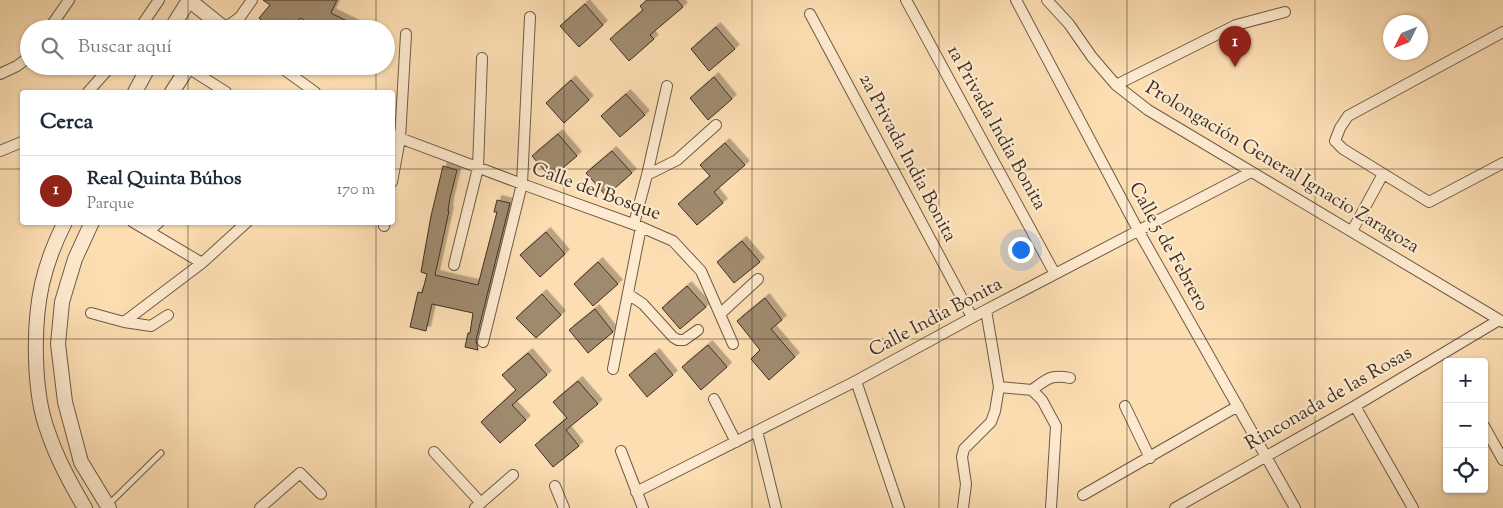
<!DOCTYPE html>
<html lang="es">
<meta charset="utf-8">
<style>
body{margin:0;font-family:"Sorts Mill Goudy",serif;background:#f2f2f3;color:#1f2937}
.controls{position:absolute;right:15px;bottom:15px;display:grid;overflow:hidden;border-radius:5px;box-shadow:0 1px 4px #0004}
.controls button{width:45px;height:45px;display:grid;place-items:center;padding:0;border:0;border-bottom:1px solid #e0e1e3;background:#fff;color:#1f2937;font:25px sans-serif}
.compass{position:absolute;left:1383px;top:15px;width:45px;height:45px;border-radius:50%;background:#fff;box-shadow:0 1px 4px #0004;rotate:227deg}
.you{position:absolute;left:1020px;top:249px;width:18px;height:18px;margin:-12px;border:4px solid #fff;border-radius:50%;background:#1a73e8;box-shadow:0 0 0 8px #1a73e833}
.badge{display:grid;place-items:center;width:32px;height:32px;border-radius:50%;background:#8f2418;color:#fff;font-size:16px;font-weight:700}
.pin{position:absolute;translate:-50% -41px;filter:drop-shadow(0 1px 2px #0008)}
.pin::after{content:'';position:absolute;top:26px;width:18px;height:15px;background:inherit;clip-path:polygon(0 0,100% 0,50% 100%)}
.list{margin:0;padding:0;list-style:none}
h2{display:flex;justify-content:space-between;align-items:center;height:65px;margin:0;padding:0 20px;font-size:21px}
h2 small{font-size:16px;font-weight:400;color:#747a83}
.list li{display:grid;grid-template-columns:32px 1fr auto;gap:15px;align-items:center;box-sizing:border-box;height:70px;padding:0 20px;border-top:1px solid #e0e1e3}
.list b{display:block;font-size:19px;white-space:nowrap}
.list p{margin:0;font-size:16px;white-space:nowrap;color:#747a83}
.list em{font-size:16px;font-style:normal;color:#747a83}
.icon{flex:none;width:28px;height:28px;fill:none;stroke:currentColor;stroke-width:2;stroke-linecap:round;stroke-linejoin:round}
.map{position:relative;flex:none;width:1503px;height:508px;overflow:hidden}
.search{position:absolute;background:#fff;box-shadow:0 1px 4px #0004;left:20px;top:20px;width:375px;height:55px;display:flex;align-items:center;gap:12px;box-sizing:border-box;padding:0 18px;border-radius:28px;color:#747a83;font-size:19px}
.panel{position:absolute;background:#fff;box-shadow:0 1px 4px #0004;left:20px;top:90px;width:375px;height:135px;border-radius:5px}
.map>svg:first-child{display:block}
.building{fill:#a08a6e;stroke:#3c2f24;filter:url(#shadow)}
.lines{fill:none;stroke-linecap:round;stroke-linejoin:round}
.service-casing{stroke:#6c5b48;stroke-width:7}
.minor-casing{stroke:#6c5b48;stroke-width:12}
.tertiary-casing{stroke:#6c5b48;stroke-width:16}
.service{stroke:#feeace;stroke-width:5}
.minor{stroke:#feeace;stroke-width:10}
.tertiary{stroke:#feeace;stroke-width:14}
.grid{fill:none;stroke:#3c2f24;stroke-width:1;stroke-opacity:0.55}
.labels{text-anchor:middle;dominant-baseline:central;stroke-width:4.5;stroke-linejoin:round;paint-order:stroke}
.street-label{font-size:19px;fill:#3c2f24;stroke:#feeace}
</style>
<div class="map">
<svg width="1503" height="508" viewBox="0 0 1503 508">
<defs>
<filter id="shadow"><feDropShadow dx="4.5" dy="-4.5" stdDeviation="0" flood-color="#0004"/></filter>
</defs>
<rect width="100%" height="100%" fill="#fddeb3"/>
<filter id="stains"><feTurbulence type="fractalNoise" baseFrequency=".004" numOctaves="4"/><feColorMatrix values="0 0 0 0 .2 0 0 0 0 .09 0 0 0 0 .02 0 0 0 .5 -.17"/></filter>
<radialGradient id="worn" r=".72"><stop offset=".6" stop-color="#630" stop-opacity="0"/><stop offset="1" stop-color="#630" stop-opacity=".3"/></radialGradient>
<path class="building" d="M 263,0 L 337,0 L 331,13 L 363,29 L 321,29 L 300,18 L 295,25 L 293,23 L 288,29 L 273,29 L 259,18 L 270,5 Z
M 647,0 L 677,0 L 683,7 L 650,35 L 654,39 L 629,61 L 610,39 L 643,10 L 640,6 Z
M 585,4 L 603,25 L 579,47 L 560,26 Z
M 716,27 L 735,49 L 709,71 L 691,49 Z
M 714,77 L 732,99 L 708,120 L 690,98 Z
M 571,80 L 589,100 L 564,123 L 546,103 Z
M 626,94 L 645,115 L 620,137 L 601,116 Z
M 558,134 L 577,156 L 551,178 L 532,156 Z
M 725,143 L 745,165 L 714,192 L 723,203 L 697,225 L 678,204 L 710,176 L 700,165 Z
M 612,151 L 632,173 L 606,196 L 586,173 Z
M 443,166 L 457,170 L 450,198 L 448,211 L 449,211 L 435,275 L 478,285 L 497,212 L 494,212 L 497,200 L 510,203 L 476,340 L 478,350 L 465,347 L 468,333 L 470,333 L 473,313 L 432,304 L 426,331 L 410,327 L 418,292 L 422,293 L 427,274 L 421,272 L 431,216 Z
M 546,232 L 565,254 L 540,277 L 520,255 Z
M 742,241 L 760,262 L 734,283 L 717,262 Z
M 598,262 L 618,284 L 593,306 L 574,284 Z
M 687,286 L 706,307 L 680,329 L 662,308 Z
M 542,294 L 561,315 L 536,338 L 516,318 Z
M 765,298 L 782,320 L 771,329 L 795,357 L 769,380 L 751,359 L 760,350 L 737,321 Z
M 595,309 L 613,332 L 588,353 L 569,330 Z
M 708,345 L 727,367 L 701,390 L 682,367 Z
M 528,353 L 547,375 L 512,405 L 526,420 L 500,443 L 481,422 L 516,390 L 502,375 Z
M 655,353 L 673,375 L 647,397 L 629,375 Z
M 578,381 L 598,404 L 566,430 L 579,446 L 553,467 L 535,445 L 567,418 L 553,402 Z"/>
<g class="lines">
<defs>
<path id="service" d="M 109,504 L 161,453"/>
<path id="minor" d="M 906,0 L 1055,274
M 1016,0 L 1138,230 L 1295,508
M 1047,0 L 1069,24 L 1092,57 L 1116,85 L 1148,110 L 1503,322
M 810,14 L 972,317
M 49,29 L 69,0
M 139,29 L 159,0
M 226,29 L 225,28 L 240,17 L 252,0
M 1503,32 L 1348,116 L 1340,128 L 1335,141 L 1343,149 L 1429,202 L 1503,163
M 185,66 L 226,92
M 279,66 L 315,92
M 0,74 L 17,66 L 29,57
M 1116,85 L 1236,25 L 1285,12
M 88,92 L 111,66
M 392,135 L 522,184 L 641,227 L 673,241 L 701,271 L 733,344
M 0,151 L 22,142
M 647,175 L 677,160 L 716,125
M 392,182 L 400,139 L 406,34
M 133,222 L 202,263
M 634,224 L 647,175 L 667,86
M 384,226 L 385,222
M 149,231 L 159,222
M 1352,231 L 1383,174
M 454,265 L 478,168 L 482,58
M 628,294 L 643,304 L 673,337 L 678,340 L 684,340 L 698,330
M 91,313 L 124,322 L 151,326 L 168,315
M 720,314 L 758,279
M 124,322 L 202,263 L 247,222
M 483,342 L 522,184 L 530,17
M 613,369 L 641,227
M 856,381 L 899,508
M 999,387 L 1032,390 C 1047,379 1051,374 1070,378
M 1032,390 L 1042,400 L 1056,426 L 1051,508
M 714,399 L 736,442
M 1125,406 L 1150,458
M 1355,406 L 1413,508
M 1484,426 L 1503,460
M 757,431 L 776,508
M 621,451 L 643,508
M 434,452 L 481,503
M 555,486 L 564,508
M 636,492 L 856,381 L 986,310 L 1251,172
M 1083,495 L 1238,406
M 260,508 L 300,473 L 321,494
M 475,508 L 513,475
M 963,508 L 966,484 L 962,457 L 964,449 L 991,422 L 995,411 L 999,387 L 986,310
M 1175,508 L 1355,406 L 1499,320"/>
<path id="tertiary" d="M 189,0 L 225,29
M 171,29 L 189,0
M 135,92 L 149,66
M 172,92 L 189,66
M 65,222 C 55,242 47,262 42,284 C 33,325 33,393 48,432 C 57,459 70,483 85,508
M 92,222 L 75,259 L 62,302 L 58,344 L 65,402 L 81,462 L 109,508"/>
</defs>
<use href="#service" class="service-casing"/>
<use href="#minor" class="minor-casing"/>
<use href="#tertiary" class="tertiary-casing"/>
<use href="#service" class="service"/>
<use href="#minor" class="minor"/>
<use href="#tertiary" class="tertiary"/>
</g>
<path class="grid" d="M 188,0 L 188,29M 376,0 L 376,29M 564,0 L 564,508M 752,0 L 752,508M 939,0 L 939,508M 1127,0 L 1127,508M 1315,0 L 1315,508M 188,66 L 188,92M 376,66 L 376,92M 0,169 L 22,169M 392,169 L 1503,169M 188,222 L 188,508M 376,222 L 376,508M 0,339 L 1503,339"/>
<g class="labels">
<g class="street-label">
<text transform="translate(996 128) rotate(61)">1a Privada India Bonita</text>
<text transform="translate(907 158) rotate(62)">2a Privada India Bonita</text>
<text transform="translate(1282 168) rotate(31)">Prolongación General Ignacio Zaragoza</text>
<text transform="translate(596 192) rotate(20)">Calle del Bosque</text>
<text transform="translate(1168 247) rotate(61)">Calle 5 de Febrero</text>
<text transform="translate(936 318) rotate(-28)">Calle India Bonita</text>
<text transform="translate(1329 399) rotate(-30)">Rinconada de las Rosas</text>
</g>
</g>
<rect width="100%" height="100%" filter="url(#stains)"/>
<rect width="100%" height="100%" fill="url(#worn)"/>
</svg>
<div class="controls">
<button>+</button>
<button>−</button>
<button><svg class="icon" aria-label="locate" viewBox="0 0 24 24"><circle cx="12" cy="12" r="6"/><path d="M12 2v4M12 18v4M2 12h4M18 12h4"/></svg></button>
</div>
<svg class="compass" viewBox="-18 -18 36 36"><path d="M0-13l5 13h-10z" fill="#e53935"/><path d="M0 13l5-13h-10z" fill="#747a83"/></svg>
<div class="you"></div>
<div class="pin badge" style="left:1235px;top:67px">1</div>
<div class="search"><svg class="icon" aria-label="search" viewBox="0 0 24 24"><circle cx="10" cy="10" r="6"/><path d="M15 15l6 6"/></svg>Buscar aquí</div>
<section class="panel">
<h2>Cerca<small></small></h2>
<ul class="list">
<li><span class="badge">1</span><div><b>Real Quinta Búhos</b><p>Parque</p></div><em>170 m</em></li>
</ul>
</section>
</div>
